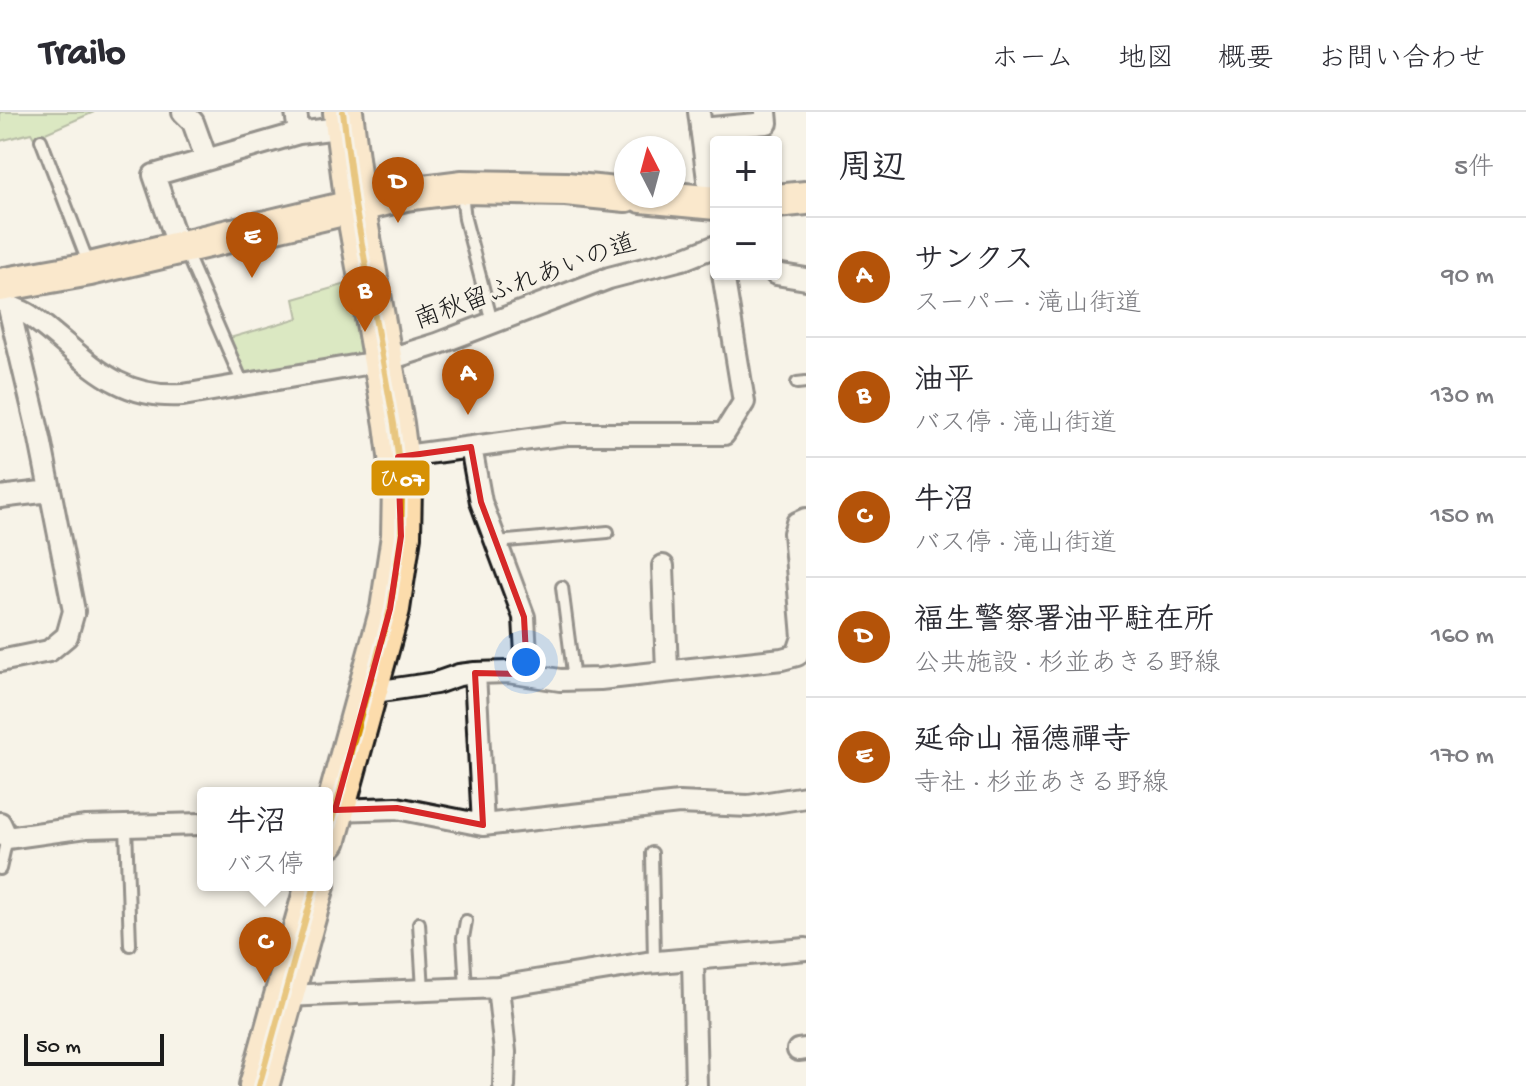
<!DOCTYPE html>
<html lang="ja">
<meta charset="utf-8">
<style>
body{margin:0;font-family:"Gochi Hand","Klee One",sans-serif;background:#f2f2f3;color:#2b2b33}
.controls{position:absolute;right:24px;top:24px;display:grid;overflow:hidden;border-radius:8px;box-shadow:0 2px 6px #0004}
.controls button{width:72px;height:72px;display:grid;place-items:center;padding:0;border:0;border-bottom:2px solid #e1e1e2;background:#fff;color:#2b2b33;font:40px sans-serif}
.compass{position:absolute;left:614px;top:24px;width:72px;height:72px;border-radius:50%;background:#fff;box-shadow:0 2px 6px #0004;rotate:354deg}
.scale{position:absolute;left:24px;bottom:20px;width:140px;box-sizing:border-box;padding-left:8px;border:4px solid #1c1c1c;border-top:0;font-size:22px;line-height:28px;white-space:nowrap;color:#1c1c1c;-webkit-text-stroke:6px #f7f3e8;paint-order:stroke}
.you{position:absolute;left:526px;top:550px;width:28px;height:28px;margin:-20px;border:6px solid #fff;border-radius:50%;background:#1a73e8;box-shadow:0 0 0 12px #1a73e833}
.badge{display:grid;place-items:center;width:52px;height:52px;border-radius:50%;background:#b45309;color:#fff;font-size:26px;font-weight:700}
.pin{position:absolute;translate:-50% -66px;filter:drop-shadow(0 2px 4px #0008)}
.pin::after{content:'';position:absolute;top:42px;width:28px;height:24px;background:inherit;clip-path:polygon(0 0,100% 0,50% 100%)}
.popup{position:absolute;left:197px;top:675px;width:136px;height:104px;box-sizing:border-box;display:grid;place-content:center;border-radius:8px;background:#fff;filter:drop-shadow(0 2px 6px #0005);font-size:26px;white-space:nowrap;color:#7c7c81}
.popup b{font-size:30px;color:#2b2b33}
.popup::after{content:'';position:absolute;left:50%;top:100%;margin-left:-16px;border:16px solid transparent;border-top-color:#fff}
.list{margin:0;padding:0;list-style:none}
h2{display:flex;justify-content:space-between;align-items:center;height:104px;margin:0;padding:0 32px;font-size:34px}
h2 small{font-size:26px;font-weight:400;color:#7c7c81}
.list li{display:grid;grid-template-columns:52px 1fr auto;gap:24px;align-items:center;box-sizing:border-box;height:120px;padding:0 32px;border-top:2px solid #e1e1e2}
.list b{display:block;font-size:30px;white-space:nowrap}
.list p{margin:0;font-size:26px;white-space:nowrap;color:#7c7c81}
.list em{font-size:26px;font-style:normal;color:#7c7c81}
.map{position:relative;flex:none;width:806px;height:974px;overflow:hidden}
header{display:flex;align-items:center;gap:48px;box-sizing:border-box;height:112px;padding:0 40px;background:#fff;border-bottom:2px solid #e1e1e2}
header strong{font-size:38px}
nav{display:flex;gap:44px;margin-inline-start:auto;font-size:28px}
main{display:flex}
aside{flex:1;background:#fff}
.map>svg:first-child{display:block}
.green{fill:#b9db95;stroke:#6a7c58;stroke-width:2}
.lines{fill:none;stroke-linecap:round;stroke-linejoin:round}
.lane-casing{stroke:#1c1c1c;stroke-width:16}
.street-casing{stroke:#1c1c1c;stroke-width:26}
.primary-casing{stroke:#1c1c1c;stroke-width:38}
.highway-casing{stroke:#1c1c1c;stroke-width:44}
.lane{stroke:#f7f3e8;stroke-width:10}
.street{stroke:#f7f3e8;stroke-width:20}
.primary{stroke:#fcdcac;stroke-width:32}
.highway{stroke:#fcdcac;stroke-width:38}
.bus-1-casing{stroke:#f7f3e8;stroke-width:12}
.bus-1{stroke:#d69104;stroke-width:6}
.marked{fill:none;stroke:#d62828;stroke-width:6;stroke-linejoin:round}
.labels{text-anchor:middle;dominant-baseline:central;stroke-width:6;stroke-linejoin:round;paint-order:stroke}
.street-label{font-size:26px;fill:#1c1c1c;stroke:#f7f3e8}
.line-badge{stroke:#f7f3e8;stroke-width:3}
.badge-label{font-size:22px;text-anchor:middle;font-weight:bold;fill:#fff}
</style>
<header>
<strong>Trailo</strong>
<nav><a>ホーム</a><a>地図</a><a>概要</a><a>お問い合わせ</a></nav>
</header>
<main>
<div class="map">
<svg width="806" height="974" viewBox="0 0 806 974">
<rect width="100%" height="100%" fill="#f7f3e8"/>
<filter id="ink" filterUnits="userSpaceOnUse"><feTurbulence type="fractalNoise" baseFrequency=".0125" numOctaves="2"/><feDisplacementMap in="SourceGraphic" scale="16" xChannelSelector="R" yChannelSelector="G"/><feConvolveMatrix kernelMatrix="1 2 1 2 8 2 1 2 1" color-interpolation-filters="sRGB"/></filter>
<g filter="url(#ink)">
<path class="green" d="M 0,0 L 94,0 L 34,26 L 31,21 L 0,29 Z
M 350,171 L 364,248 L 247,268 L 230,226 L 298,206 L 294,187 Z"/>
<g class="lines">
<defs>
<path id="lane" d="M 41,28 L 89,153
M 462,81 L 465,107 L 492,210
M 185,138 L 243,272
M 797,271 L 806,270
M 496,430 L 608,420
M 562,475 L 574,568
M 126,714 L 130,833
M 652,741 L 654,850
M 0,757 L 7,726
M 419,811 L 423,878
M 466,876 L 463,826 L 466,809"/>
<path id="street" d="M 183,0 L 193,10 L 206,46
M 296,0 L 299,21
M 699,0 L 711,90
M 701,17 L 767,11 L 766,0
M 179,136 L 154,63 L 299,21 L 345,15
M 776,162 L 806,167
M 0,187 C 10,197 22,197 32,205 C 84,243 112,288 183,283 L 383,249 L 437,232 L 609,166 L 686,146 L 716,134
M 471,335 L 481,390 L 524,505 L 527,562
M 398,345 L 567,322 L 724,322 L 744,290 L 723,162
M 0,385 L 50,379
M 663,454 L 667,559
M 0,549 L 49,539 L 67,524 L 74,499 L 40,327 L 9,196
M 475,561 L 483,713
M 368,581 L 436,571 L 459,563 L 475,561 L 508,560 L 560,568 L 600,567 L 782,547 L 797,543 L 803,525 L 794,421 L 797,411 L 806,407
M 335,698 L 397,696 L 483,713 L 679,691 L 749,694 L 806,685
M 0,711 L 7,726 L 86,715 L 203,712
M 693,847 L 696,974
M 498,875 L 505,940 L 504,974
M 285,884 L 498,875 L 646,851 L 806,837
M 798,938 L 806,937"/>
<path id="primary" d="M 642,84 L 716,91
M 776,89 L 806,86
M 0,173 L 90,157 L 406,82 L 461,75 L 566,77 L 626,83"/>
<path id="highway" d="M 327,727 L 390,497 L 401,424 L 402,375 L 394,312 L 355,93 L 343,0
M 259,974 L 315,773"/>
</defs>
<use href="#lane" class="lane-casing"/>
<use href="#street" class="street-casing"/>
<use href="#primary" class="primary-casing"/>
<use href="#highway" class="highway-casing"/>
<use href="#lane" class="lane"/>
<use href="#street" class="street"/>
<use href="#primary" class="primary"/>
<use href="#highway" class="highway"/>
<defs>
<path id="bus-1" d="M 327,727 L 390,497 L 401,424 L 402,375 L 394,312 L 355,93 L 343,0
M 259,974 L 315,773"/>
</defs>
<use href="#bus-1" class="bus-1-casing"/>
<use href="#bus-1" class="bus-1"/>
</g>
</g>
<path d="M0 0H806V974H0ZM 471,335 L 481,390 L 524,505 L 527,562 L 475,561 L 483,713 L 397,696 L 335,698 L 390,497 L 401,424 L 398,345 Z" fill="#f7f3e8" fill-opacity=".55" fill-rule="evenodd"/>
<path class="marked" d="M 471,335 L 481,390 L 524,505 L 527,562 L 475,561 L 483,713 L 397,696 L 335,698 L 390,497 L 401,424 L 398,345 Z"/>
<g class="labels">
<g class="street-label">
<text transform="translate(526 172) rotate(-20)">南秋留ふれあいの道</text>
</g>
</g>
<rect class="line-badge" x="370" y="347" width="61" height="38" rx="8" fill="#d69104"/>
<g class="badge-label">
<text x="401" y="374">ひ07</text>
</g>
</svg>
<div class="controls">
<button>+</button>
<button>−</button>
</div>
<svg class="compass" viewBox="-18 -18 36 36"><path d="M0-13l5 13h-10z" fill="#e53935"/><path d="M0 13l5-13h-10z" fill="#7c7c81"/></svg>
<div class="scale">50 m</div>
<div class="you"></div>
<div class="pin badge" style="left:468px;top:303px">A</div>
<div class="pin badge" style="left:365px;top:220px">B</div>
<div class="pin badge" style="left:265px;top:871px">C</div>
<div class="popup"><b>牛沼</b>バス停</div>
<div class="pin badge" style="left:398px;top:111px">D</div>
<div class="pin badge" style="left:252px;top:166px">E</div>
</div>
<aside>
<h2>周辺<small>5件</small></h2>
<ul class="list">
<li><span class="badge">A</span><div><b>サンクス</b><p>スーパー · 滝山街道</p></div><em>90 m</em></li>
<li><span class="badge">B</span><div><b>油平</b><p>バス停 · 滝山街道</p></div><em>130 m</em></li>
<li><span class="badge">C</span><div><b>牛沼</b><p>バス停 · 滝山街道</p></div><em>150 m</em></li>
<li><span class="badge">D</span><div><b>福生警察署油平駐在所</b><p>公共施設 · 杉並あきる野線</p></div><em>160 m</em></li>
<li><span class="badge">E</span><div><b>延命山 福德禪寺</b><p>寺社 · 杉並あきる野線</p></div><em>170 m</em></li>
</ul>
</aside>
</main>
